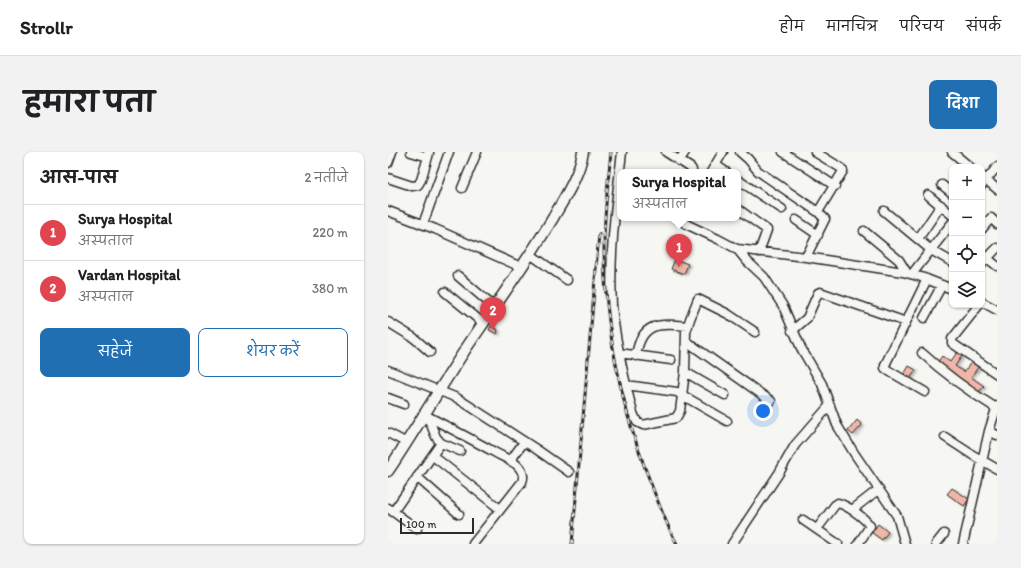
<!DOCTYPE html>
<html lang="hi">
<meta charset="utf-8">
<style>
body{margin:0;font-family:Itim,"Playpen Sans Deva",sans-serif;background:#f2f2f2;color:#202124}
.controls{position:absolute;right:12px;top:12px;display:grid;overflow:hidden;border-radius:8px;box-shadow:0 1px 3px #0004}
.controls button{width:36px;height:36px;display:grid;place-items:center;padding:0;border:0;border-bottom:1px solid #e0e0e0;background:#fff;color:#202124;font:20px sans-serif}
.scale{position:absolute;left:12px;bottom:10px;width:74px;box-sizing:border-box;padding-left:4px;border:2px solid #2b2b2b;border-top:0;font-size:11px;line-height:14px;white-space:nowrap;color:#2b2b2b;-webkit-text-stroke:3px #f6f6f2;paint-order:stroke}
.you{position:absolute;left:375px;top:259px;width:14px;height:14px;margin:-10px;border:3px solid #fff;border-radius:50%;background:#1a73e8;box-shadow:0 0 0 6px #1a73e833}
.badge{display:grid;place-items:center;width:26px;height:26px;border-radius:50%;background:#1f6fb2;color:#fff;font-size:13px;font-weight:700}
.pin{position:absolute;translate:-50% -33px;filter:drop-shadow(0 1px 2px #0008)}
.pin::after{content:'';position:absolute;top:21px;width:14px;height:12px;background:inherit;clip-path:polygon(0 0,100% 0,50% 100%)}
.popup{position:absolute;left:229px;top:17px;width:124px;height:52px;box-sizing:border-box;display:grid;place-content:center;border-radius:8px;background:#fff;filter:drop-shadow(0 1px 3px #0005);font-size:13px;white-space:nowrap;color:#757577}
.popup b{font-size:15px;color:#202124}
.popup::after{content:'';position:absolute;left:50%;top:100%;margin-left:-8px;border:8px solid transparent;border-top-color:#fff}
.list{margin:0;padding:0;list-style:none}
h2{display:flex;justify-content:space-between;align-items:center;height:52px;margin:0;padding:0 16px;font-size:17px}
h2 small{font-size:13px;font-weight:400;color:#757577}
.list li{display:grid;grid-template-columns:26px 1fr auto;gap:12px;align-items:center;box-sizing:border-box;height:56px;padding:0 16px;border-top:1px solid #e0e0e0}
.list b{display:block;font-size:15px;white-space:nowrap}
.list p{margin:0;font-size:13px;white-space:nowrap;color:#757577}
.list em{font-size:13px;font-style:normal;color:#757577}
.actions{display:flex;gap:8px;padding:12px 16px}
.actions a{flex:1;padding:9px 0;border:1px solid #1f6fb2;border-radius:8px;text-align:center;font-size:14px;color:#1f6fb2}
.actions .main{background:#1f6fb2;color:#fff}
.icon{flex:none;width:22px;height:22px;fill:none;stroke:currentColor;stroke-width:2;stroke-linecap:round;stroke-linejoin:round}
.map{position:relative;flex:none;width:609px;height:392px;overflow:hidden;border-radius:8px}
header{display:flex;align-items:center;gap:24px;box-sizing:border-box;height:56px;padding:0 20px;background:#fff;border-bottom:1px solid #e0e0e0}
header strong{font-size:19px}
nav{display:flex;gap:22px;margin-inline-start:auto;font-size:14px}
.intro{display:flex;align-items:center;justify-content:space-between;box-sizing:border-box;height:96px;padding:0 24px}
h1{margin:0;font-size:28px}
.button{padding:10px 18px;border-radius:8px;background:#1f6fb2;color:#fff;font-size:14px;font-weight:700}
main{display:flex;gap:24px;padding:0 24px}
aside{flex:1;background:#fff;border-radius:8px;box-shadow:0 1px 3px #0004}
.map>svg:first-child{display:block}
.building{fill:#f0b7a9;stroke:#2b2b2b;filter:url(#shadow)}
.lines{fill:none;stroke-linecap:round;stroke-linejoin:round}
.minor-casing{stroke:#2b2b2b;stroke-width:11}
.major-casing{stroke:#2b2b2b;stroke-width:13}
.minor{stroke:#f6f6f2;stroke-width:8}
.major{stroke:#f6f6f2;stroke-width:10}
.rail-casing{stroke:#2b2b2b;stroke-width:3}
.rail{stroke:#f6f6f2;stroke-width:1.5;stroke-dasharray:4.5;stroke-linecap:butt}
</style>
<header>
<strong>Strollr</strong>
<nav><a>होम</a><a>मानचित्र</a><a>परिचय</a><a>संपर्क</a></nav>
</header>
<div class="intro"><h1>हमारा पता</h1><a class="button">दिशा</a></div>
<main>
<aside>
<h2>आस-पास<small>2 नतीजे</small></h2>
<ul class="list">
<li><span class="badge" style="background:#e0444e">1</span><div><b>Surya Hospital</b><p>अस्पताल</p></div><em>220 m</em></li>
<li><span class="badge" style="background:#e0444e">2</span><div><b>Vardan Hospital</b><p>अस्पताल</p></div><em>380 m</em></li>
</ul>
<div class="actions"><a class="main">सहेजें</a><a>शेयर करें</a></div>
</aside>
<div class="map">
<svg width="609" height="392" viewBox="0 0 609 392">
<defs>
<filter id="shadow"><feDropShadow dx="2.5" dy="1.5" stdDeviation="1" flood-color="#0004"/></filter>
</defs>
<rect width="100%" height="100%" fill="#f6f6f2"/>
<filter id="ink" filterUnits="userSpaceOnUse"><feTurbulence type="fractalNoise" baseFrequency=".025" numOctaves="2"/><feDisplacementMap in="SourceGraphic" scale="8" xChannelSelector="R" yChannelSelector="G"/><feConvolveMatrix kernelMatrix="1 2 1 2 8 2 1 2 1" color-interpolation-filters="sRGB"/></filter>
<g filter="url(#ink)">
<path class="building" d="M 287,107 L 300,112 L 296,122 L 283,117 Z
M 103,174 L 110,178 L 109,182 L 101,178 Z
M 571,198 L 576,201 L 567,214 L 576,220 L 584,209 L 591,214 L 583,225 L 596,234 L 590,241 L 549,211 L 554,204 L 562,210 Z
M 521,214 L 528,218 L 521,228 L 515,224 Z
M 469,268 L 474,273 L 465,283 L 460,279 Z
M 564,336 L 581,347 L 576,354 L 559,342 Z
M 490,372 L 500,380 L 494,388 L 484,381 Z"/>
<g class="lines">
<defs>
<path id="minor" d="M 23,0 L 40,5 L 41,1
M 234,0 C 228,51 221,102 224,153 C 227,189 236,226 245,261 L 249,270 L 255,273 L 288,266 L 292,259 L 297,220 L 298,180 L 302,167 L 310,147 L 340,162 L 367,180
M 278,0 L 303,16 L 304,18 L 304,20
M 352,0 L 360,7 L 370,19 L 430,60 L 437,67 L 418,105
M 395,0 L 447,34
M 427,0 L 453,16 L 455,19 L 430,60
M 564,0 L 582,15
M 291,9 L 297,0
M 0,11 L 4,0
M 328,13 L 338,20
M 323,20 L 335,0
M 595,25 L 609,37
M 0,26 L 24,34 L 30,33 L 33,28 L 40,5
M 350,28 L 394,57
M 554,33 L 564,41
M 594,33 L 609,15
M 74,36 L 89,0
M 540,43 L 564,63
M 350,57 L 379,78 L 371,100
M 0,59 L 47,77 L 133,115
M 496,59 L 543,98 L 564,110
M 289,66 L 300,73 L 330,87 L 349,97 L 418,105 L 515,120 L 533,125 L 564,137
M 408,68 L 430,83
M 35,72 L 61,0
M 594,77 L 603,66 L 609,72
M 476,79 L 511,108 L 519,121
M 530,87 L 553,53
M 349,97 L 358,108 L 376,125 L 395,154 L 413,196 L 434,232 L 449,273 L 466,301 L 509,364 L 517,392
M 142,102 L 179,128
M 594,102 L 609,114
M 594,112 L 609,96
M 524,122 L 564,71
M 70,124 L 106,155
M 57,140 L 95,171
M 594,150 L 609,158
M 591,153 L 564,187 L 564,191 L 609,222
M 536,166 L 554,133
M 0,170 L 26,186 L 42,200
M 404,179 L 419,166 L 430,141 L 432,140 L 518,170
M 298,189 L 383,249
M 231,201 L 283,208
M 534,201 C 557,222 582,240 608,256
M 248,204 C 253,170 271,171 300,174
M 0,218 L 69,246 L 148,297 L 181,320
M 297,220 L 337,243
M 238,233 L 289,240 L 339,269
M 537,240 L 501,219 L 497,216 L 497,213 L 539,127
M 0,246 L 16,252
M 39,263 L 48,285 L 53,291
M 39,264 C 62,276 85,288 108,301 C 115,305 123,308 129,313 C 134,318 137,323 134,330 L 85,392
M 601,279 L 609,283
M 0,281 L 19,291
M 557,285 L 583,302 L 609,317
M 45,304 L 112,357
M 122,309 L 136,290
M 29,325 L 71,362
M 0,356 L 29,377
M 464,358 L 491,337
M 5,360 L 53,291 L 72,299
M 415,368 L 450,392
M 429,377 L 447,353 L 450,351 C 460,354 476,365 482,374 L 470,392
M 344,392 L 391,321 L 407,293 L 442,253
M 548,392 L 556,382
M 575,392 L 601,279 L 609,254"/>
<path id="major" d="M 0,319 C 28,277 53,234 81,192 C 110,150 139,109 165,66 C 177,45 191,24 195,0"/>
</defs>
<use href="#minor" class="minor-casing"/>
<use href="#major" class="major-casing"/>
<use href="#minor" class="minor"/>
<use href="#major" class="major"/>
<defs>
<path id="rail" d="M 223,0 C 220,31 216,62 216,94 C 216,147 224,201 237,253 C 242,274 250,296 257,316 C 267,342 276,368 289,392
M 184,392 L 211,82"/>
</defs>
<use href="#rail" class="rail-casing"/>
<use href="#rail" class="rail"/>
</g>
</g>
</svg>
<div class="controls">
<button>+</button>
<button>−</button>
<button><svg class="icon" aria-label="locate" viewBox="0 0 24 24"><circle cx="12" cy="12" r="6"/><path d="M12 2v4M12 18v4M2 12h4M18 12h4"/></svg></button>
<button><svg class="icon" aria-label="layers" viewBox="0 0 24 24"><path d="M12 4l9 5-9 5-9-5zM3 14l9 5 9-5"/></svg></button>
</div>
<div class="scale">100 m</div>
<div class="you"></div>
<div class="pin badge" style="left:291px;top:115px;background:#e0444e">1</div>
<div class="popup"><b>Surya Hospital</b>अस्पताल</div>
<div class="pin badge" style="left:105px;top:178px;background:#e0444e">2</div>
</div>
</main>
